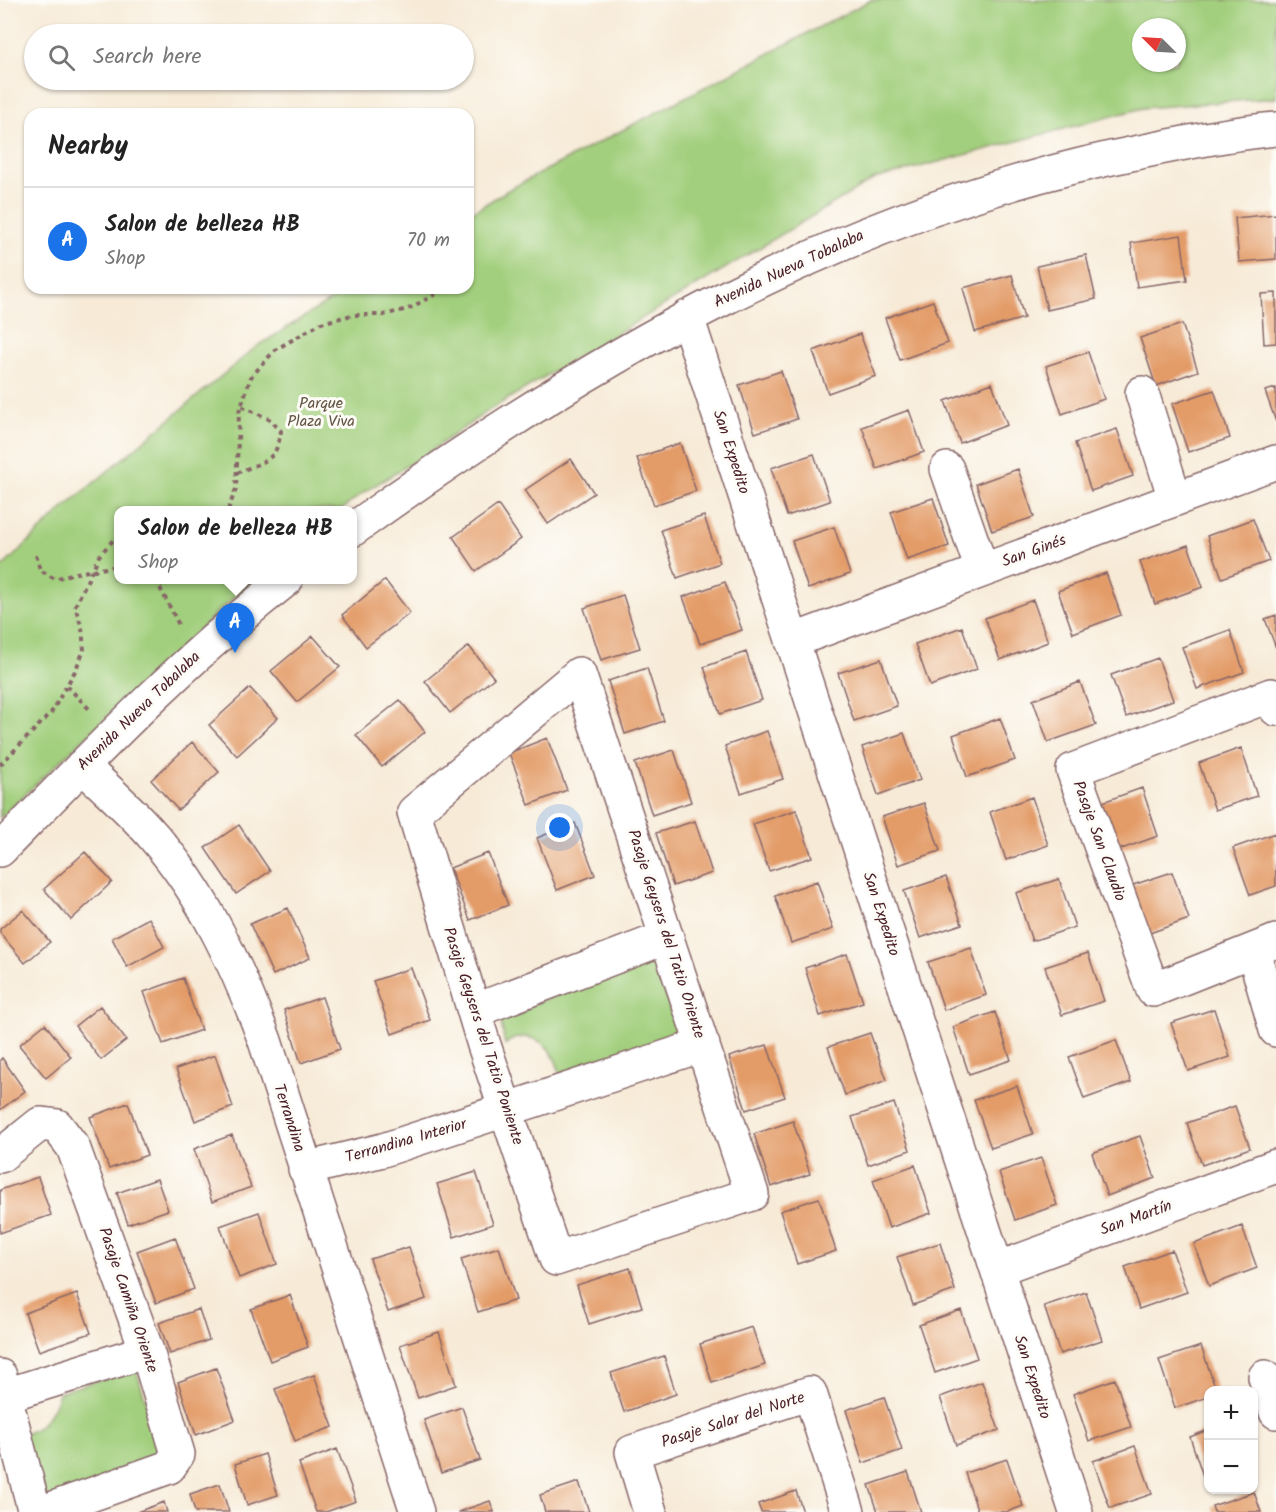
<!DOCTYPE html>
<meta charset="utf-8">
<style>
body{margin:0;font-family:Kalam,sans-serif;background:#f2f2f2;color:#222}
.controls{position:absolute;right:18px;bottom:18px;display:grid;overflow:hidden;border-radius:12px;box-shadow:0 2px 4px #0004}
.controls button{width:54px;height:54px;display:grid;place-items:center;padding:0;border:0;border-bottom:2px solid #e0e0e0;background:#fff;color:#222;font:30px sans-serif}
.compass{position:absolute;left:1132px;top:18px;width:54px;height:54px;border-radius:50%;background:#fff;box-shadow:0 2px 4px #0004;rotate:294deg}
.you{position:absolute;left:560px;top:828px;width:21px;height:21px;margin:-15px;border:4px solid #fff;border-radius:50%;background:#1a73e8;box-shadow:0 0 0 9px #1a73e833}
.badge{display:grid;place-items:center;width:39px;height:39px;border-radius:50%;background:#1a73e8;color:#fff;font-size:20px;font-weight:700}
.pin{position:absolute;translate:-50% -50px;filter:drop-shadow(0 2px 3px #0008)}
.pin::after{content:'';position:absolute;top:32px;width:21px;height:18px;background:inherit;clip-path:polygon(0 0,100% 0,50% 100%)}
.popup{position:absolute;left:114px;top:506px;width:243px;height:78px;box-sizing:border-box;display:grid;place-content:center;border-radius:12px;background:#fff;filter:drop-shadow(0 2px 4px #0005);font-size:20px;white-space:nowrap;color:#767676}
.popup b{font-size:22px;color:#222}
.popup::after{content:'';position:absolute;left:50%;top:100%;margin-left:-12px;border:12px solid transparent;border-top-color:#fff}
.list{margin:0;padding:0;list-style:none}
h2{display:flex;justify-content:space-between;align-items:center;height:78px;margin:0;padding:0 24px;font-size:26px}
h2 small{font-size:20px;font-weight:400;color:#767676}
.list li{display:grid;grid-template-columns:39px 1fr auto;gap:18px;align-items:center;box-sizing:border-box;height:108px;padding:0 24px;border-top:2px solid #e0e0e0}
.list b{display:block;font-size:22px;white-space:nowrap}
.list p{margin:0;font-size:20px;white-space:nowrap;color:#767676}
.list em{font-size:20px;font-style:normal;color:#767676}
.icon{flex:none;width:33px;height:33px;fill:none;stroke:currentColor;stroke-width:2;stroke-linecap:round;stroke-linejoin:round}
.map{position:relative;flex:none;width:1276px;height:1512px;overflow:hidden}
.search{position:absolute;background:#fff;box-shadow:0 2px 4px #0004;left:24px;top:24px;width:450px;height:66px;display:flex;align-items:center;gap:15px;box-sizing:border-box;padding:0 21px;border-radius:33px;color:#767676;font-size:22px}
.panel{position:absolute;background:#fff;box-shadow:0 2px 4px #0004;left:24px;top:108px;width:450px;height:186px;border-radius:18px}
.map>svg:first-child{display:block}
.green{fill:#a2cf7d;stroke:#767754;stroke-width:1.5;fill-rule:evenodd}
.building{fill:#e39b68}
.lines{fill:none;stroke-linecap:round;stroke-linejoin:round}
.minor-casing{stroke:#876668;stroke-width:36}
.path{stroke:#876668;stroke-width:4;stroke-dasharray:4.5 4.5;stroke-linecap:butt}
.minor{stroke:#fff;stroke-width:33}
.labels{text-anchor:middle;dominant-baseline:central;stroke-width:6;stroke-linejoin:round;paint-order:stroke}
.street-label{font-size:16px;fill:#4a1f2b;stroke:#fdfcf7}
.park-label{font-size:16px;fill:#645444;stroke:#fdfcf7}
</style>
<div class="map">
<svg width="1276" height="1512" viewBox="0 0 1276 1512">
<rect width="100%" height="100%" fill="#fdfcf7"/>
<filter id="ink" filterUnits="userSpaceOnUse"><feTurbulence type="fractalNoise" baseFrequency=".0167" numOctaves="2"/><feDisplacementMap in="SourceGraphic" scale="12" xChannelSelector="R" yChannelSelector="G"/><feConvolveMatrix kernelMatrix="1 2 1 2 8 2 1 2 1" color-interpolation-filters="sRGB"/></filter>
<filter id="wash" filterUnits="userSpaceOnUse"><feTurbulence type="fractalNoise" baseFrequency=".008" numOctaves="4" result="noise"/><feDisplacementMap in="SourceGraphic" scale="24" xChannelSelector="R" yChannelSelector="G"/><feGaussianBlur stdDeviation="1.35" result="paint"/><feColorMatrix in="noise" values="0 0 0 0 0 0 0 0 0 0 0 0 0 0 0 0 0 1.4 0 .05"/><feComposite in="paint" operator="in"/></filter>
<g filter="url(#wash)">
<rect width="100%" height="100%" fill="#f7ebd8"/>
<path class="green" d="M 871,0 L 1276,0 L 1276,98 L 1143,108 L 874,179 L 491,409 L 423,456 L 364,492 L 341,510 L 118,510 L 118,580 L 252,580 L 0,818 L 0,569 L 65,507 L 256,347 L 350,288 L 468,288 L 468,215 L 508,190 ZM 1141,27 L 1177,27 L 1177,63 L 1141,63 Z
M 654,957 L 681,1045 L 563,1082 C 557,1062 551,1040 526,1037 C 518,1037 510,1039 505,1045 L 500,1017 Z
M 136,1369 L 165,1463 L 43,1502 L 22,1435 C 45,1427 51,1414 60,1392 Z"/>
<g id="blocks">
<path class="building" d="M 1276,214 L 1276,259 L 1239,262 L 1235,218 Z
M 1181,235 L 1187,280 L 1137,287 L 1131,243 Z
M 1086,255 L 1096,299 L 1047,310 L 1037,266 Z
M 1012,275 L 1024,318 L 975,332 L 963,288 Z
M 1276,293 L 1276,343 L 1264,344 L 1261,294 Z
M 933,301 L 948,343 L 900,360 L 885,318 Z
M 1182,324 L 1198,371 L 1156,386 L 1140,338 Z
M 860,334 L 876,376 L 828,393 L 813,351 Z
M 1088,352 L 1104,399 L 1062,414 L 1046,366 Z
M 781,371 L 797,419 L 755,433 L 739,385 Z
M 992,383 L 1007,425 L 960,443 L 945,401 Z
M 1276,388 L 1276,422 L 1265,391 Z
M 1214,390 L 1230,438 L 1188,452 L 1172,404 Z
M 909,410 L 924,452 L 877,469 L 862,427 Z
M 1117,429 L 1133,476 L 1091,491 L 1075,443 Z
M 680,443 L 696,491 L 654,505 L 637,458 Z
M 814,454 L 830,501 L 787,516 L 771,468 Z
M 571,459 L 594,493 L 548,524 L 525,490 Z
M 1018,469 L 1034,517 L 992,531 L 976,484 Z
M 933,498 L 949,546 L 907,560 L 891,512 Z
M 498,505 L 521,539 L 476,571 L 453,537 Z
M 704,516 L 720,563 L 677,578 L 661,530 Z
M 1253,519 L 1269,561 L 1222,578 L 1207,536 Z
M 834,527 L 850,574 L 808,589 L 792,541 Z
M 1188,545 L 1203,587 L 1155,604 L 1140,562 Z
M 1106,573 L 1121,615 L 1073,633 L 1058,591 Z
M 385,580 L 410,613 L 366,647 L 342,615 Z
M 725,582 L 742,630 L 700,644 L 683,597 Z
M 623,595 L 640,648 L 601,660 L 584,608 Z
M 1033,600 L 1048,642 L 1000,660 L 985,618 Z
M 1276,615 L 1276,648 L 1265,619 Z
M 962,627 L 977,669 L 930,686 L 915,644 Z
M 1230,630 L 1244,672 L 1197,689 L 1182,647 Z
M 313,636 L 340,667 L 297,702 L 271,671 Z
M 469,646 L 494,678 L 450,713 L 425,681 Z
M 746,652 L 762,700 L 720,714 L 704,667 Z
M 1158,658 L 1173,700 L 1126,717 L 1111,675 Z
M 881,659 L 897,706 L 854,721 L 838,673 Z
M 647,668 L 664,721 L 625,734 L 608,681 Z
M 1080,682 L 1096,725 L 1048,742 L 1033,700 Z
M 250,688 L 278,718 L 237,756 L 209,725 Z
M 400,700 L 425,732 L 382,767 L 356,735 Z
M 1000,718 L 1015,760 L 967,777 L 953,735 Z
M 767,731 L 783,779 L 741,793 L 725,746 Z
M 904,733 L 920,780 L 878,795 L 862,747 Z
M 547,738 L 567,790 L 529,805 L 509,753 Z
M 192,742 L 219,772 L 178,810 L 151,780 Z
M 1241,748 L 1257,796 L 1215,810 L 1199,763 Z
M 674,750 L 691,802 L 652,815 L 635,763 Z
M 1142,788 L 1158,836 L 1116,851 L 1100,803 Z
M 1032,797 L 1048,845 L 1006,860 L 990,812 Z
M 924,803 L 940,851 L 898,865 L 882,817 Z
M 796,810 L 812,857 L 769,871 L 753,824 Z
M 695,821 L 712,873 L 673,886 L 656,833 Z
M 575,823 L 595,875 L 557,890 L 537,838 Z
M 239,825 L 270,871 L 236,894 L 205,848 Z
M 1275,833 L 1276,886 L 1250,895 L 1233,848 Z
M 85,852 L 112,882 L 71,920 L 44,889 Z
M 488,853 L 508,905 L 470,920 L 450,868 Z
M 1172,872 L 1189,919 L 1147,934 L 1130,886 Z
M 946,877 L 962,924 L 920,938 L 904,891 Z
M 1059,879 L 1075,927 L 1032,941 L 1016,893 Z
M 817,881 L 833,929 L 791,943 L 775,896 Z
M 288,908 L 310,958 L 273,975 L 250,924 Z
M 23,910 L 50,942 L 25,963 L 0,933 L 0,929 Z
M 149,918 L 164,947 L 127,967 L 112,938 Z
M 971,948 L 986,995 L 944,1010 L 928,962 Z
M 1088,953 L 1104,1001 L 1062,1015 L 1045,967 Z
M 847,954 L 863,1002 L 820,1016 L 805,968 Z
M 411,968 L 430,1020 L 392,1034 L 373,981 Z
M 183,978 L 201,1030 L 163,1044 L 144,992 Z
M 322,997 L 340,1049 L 301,1063 L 284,1010 Z
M 100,1006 L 126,1040 L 101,1060 L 75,1026 Z
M 1214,1009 L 1230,1057 L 1188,1071 L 1171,1023 Z
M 995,1012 L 1011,1060 L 969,1074 L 953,1027 Z
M 45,1024 L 71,1057 L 46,1078 L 19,1045 Z
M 870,1033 L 887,1080 L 845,1095 L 828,1047 Z
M 1116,1040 L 1131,1082 L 1084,1099 L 1069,1057 Z
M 767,1045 L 785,1097 L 746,1110 L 729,1057 Z
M 215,1055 L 233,1107 L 195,1121 L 176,1069 Z
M 2,1058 L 25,1091 L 0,1110 L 0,1060 Z
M 1017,1086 L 1033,1134 L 991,1148 L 974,1100 Z
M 128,1103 L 147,1155 L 109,1169 L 90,1117 Z
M 894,1103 L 910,1150 L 868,1165 L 852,1117 Z
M 1235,1106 L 1250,1148 L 1202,1165 L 1187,1123 Z
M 793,1121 L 810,1174 L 771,1187 L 754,1134 Z
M 232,1135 L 251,1187 L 212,1202 L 194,1149 Z
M 1140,1136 L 1155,1178 L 1107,1196 L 1092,1153 Z
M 1041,1158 L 1057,1205 L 1015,1220 L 999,1172 Z
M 915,1165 L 931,1213 L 889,1228 L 873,1180 Z
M 476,1172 L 493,1224 L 454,1237 L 437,1184 Z
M 38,1177 L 51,1215 L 0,1233 L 0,1190 Z
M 157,1179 L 168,1210 L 128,1224 L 117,1193 Z
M 819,1198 L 836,1251 L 797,1264 L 780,1211 Z
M 259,1212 L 277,1264 L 239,1278 L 220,1226 Z
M 1242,1226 L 1257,1268 L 1209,1286 L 1194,1244 Z
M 175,1237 L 194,1289 L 156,1303 L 137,1251 Z
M 940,1243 L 955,1290 L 913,1305 L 897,1257 Z
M 409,1247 L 426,1299 L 388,1312 L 370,1259 Z
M 499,1247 L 516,1300 L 478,1312 L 461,1259 Z
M 1172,1250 L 1187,1292 L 1139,1309 L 1125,1267 Z
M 630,1268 L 642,1307 L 589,1324 L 577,1285 Z
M 1086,1292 L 1102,1340 L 1060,1354 L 1044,1306 Z
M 77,1294 L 91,1333 L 39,1351 L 25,1313 Z
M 290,1295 L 308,1347 L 270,1361 L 251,1309 Z
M 199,1309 L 209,1340 L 170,1354 L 159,1323 Z
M 961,1310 L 977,1358 L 935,1373 L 919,1325 Z
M 752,1327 L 765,1365 L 712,1383 L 700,1344 Z
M 439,1332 L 456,1385 L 418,1398 L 400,1345 Z
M 1201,1346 L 1216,1390 L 1208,1390 L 1208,1397 L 1175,1408 L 1159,1360 Z
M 664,1356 L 676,1394 L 624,1412 L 611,1373 Z
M 216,1368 L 235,1420 L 196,1435 L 178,1382 Z
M 314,1375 L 333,1427 L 295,1441 L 275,1389 Z
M 1115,1379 L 1131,1427 L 1089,1441 L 1073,1394 Z
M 982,1382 L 999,1430 L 956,1445 L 940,1397 Z
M 884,1397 L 902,1450 L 863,1463 L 846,1410 Z
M 462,1407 L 480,1460 L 441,1473 L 424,1420 Z
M 1208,1430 L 1208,1484 L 1206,1485 L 1190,1437 Z
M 1135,1446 L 1152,1494 L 1110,1508 L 1093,1461 Z
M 337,1449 L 356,1501 L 326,1512 L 316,1512 L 299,1463 Z
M 265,1454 L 278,1495 L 247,1505 L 235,1464 Z
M 1007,1459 L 1023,1506 L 1007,1512 L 978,1512 L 965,1473 Z
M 908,1472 L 921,1512 L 878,1512 L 869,1485 Z
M 579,1482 L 589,1512 L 545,1512 L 540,1495 Z
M 220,1484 L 229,1512 L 195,1512 L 190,1494 Z
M 796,1491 L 803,1512 L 761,1512 L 758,1504 Z
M 1254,1492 L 1261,1512 L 1214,1512 L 1212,1506 Z
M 490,1501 L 494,1512 L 458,1512 Z
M 164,1502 L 167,1512 L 137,1512 Z"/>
</g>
</g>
<g filter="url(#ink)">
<use href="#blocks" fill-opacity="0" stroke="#876668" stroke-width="1.5"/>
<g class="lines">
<defs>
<path id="minor" d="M 687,317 L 1076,1512
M 1142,393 L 1175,499
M 947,469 L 982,570
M 352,530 C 595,355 847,209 1145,151 C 1188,142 1232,133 1276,129
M 792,641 L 1276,462
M 579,674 L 752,1194 L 556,1259 L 484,1045 L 414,812 Z
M 1276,709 L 1271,695 L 1073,770 L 1153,990 L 1276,941
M 82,766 C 107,789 132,811 154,837 C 205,896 238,968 265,1041 L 417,1512
M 0,850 C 92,756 182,661 286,580
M 1253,950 L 1276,1030
M 474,1011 L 667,937
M 0,1156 L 40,1124 L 57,1126 L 73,1147 L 147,1351 L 178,1454 L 169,1467 L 48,1510 L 40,1511 L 33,1505 L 0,1376
M 305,1169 L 383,1150 L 703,1045
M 997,1269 L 1276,1166
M 1265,1377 L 1276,1412
M 0,1397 L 147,1351
M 650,1512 L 632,1452 L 810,1393 L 848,1512"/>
</defs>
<use href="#minor" class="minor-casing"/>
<path class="path" d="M 237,473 C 264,460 276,464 281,431 L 269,419 L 241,406
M 228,510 L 236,489 L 239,412 L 251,377 L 275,350 L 321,323 L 352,315 L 383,315 L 408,309 L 447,288
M 36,555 L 40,570 L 55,579 L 71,574 L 118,566
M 156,580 L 180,627
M 67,686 L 91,711
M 0,765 L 51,713 L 75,671 L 84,650 L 82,628 L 75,606 L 99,556 L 115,538 L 118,538"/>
<use href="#minor" class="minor"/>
</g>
</g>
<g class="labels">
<g class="street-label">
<text transform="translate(789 269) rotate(-25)">Avenida Nueva Tobalaba</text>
<text transform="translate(731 452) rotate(72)">San Expedito</text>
<text transform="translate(1034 551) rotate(-20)">San Ginés</text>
<text transform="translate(139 711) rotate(-44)">Avenida Nueva Tobalaba</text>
<text transform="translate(1099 841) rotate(70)">Pasaje San Claudio</text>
<text transform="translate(881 914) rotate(72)">San Expedito</text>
<text transform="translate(666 934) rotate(72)">Pasaje Geysers del Tatio Oriente</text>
<text transform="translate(483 1036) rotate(72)">Pasaje Geysers del Tatio Poniente</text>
<text transform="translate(289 1118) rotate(72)">Terrandina</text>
<text transform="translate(406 1141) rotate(-16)">Terrandina Interior</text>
<text transform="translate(1136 1218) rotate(-20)">San Martín</text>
<text transform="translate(128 1300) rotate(71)">Pasaje Camiña Oriente</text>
<text transform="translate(1032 1377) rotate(72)">San Expedito</text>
<text transform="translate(733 1420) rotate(-18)">Pasaje Salar del Norte</text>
</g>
<g class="park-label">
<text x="321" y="403">Parque<tspan x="321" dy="18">Plaza Viva</tspan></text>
</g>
</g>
</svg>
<div class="controls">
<button>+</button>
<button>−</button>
</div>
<svg class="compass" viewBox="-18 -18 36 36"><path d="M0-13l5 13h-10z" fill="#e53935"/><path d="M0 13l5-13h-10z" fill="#767676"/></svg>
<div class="you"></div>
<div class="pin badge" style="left:235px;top:653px">A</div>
<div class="popup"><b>Salon de belleza HB</b>Shop</div>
<div class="search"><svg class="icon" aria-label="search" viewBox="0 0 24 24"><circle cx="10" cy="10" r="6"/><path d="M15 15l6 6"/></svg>Search here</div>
<section class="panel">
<h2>Nearby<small></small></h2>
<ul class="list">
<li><span class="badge">A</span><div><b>Salon de belleza HB</b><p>Shop</p></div><em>70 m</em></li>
</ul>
</section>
</div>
